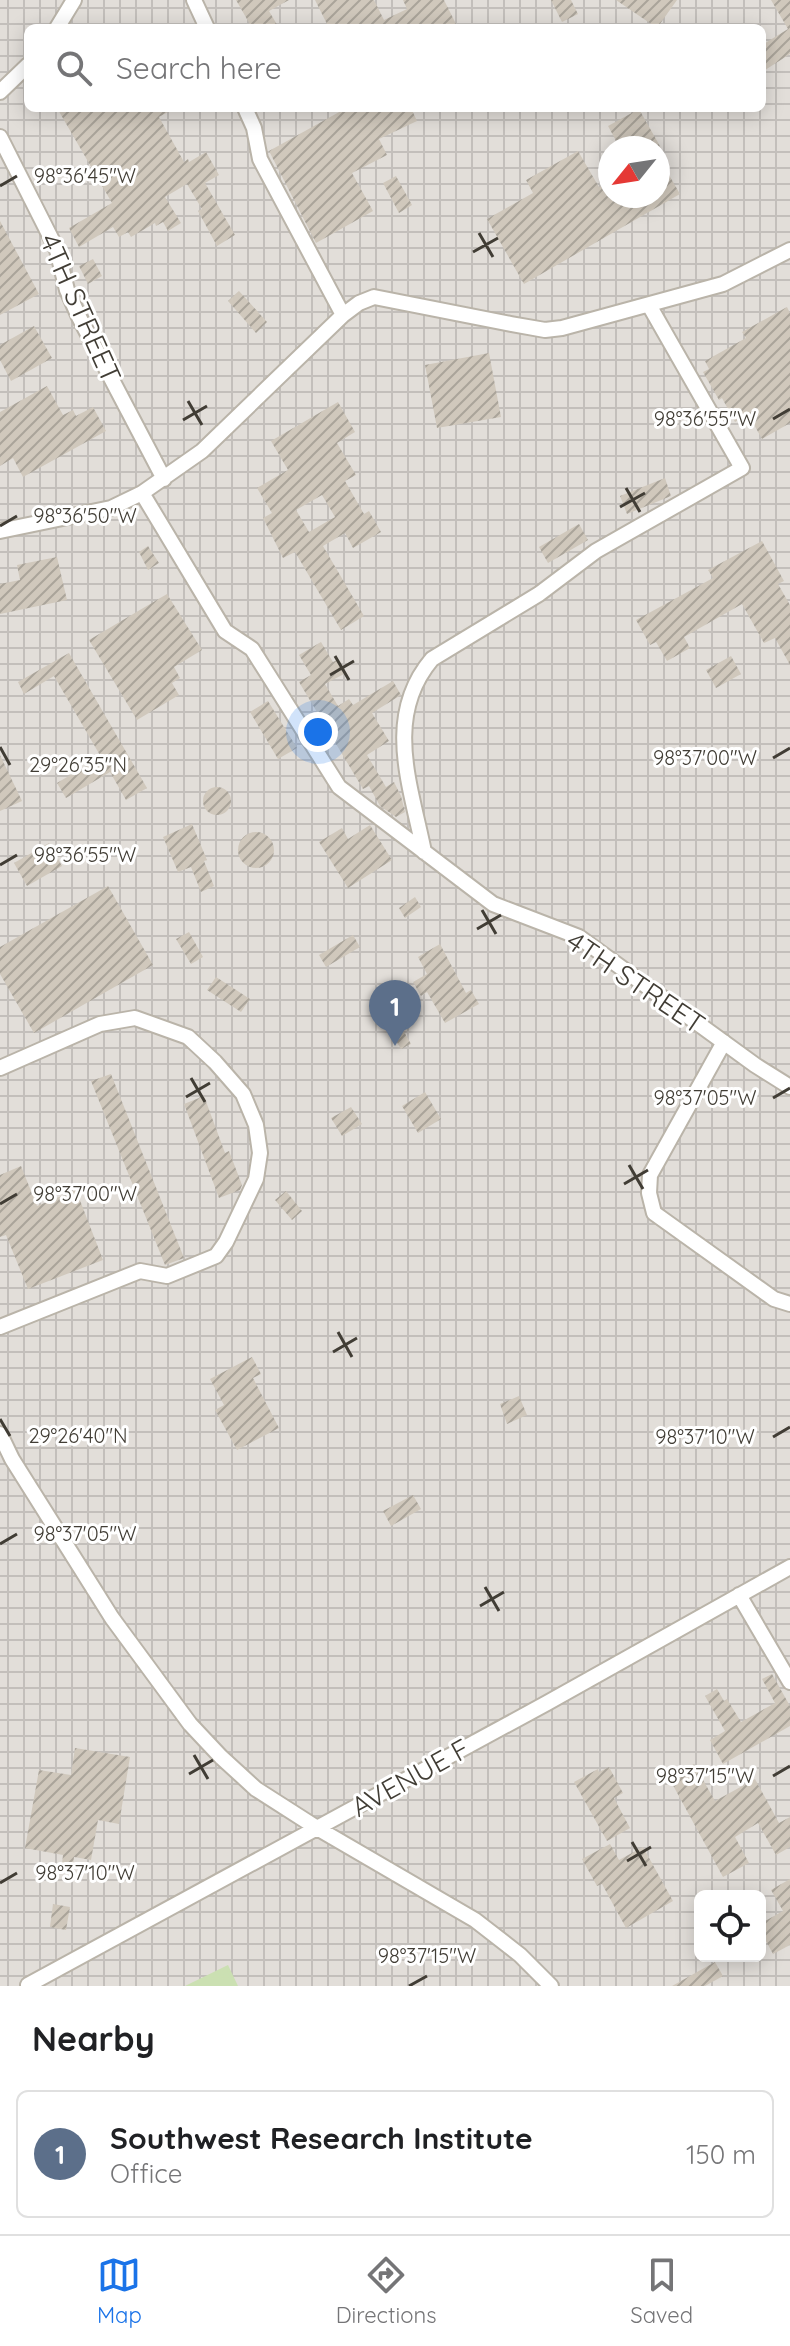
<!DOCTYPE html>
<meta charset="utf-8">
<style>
body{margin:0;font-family:Quicksand,sans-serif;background:#f6f6f6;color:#202124}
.controls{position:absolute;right:24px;bottom:24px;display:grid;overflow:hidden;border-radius:12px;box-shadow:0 4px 20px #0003}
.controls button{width:72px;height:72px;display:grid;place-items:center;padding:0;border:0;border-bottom:2px solid #e0e0e0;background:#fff;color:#202124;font:40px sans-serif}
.compass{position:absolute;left:598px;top:136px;width:72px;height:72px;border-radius:50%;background:#fff;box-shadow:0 4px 20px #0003;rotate:240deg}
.you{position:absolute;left:318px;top:732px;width:28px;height:28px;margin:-20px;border:6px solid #fff;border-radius:50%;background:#1a73e8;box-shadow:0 0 0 12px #1a73e833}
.badge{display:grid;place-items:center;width:52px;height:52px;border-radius:50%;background:#1a73e8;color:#fff;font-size:26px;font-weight:700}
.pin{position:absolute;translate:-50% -66px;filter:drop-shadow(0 2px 4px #0008)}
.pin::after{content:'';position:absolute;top:42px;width:28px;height:24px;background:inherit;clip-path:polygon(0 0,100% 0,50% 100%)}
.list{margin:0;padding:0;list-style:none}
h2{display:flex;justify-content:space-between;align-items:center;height:104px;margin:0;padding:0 32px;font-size:34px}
h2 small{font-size:26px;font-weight:400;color:#757577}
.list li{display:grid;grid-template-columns:52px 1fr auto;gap:24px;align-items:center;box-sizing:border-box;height:128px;margin:0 16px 16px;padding:0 16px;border:2px solid #e0e0e0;border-radius:12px}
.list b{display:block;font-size:30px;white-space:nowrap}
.list p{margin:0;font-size:26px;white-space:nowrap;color:#757577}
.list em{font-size:26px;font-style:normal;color:#757577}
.icon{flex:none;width:44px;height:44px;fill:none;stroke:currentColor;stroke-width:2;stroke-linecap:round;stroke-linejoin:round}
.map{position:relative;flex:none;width:790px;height:1986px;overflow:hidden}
.search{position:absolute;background:#fff;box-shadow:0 4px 20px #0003;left:24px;right:24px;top:24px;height:88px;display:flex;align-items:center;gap:20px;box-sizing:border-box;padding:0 28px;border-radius:12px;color:#757577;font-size:30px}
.sheet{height:248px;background:#fff}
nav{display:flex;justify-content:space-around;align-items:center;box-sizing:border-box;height:112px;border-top:2px solid #e0e0e0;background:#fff;font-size:22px;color:#757577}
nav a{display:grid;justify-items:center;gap:4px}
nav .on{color:#1a73e8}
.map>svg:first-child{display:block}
.industrial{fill:url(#industrial-grid);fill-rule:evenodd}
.pitch{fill:#cbe0b2}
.building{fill:url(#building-hatch);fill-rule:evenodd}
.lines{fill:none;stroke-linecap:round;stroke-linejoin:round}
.minor-casing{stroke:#bab4a9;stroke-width:18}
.minor{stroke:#fff;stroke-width:14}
.ticks{fill:none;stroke:#413d35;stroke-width:3}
.labels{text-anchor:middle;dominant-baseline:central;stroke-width:6;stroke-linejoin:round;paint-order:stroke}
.street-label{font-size:28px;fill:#413d35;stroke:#fff}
.ticks-label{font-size:20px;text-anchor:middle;fill:#413d35;stroke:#fff;stroke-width:6;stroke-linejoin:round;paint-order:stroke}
</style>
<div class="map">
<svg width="790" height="1986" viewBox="0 0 790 1986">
<defs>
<pattern id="industrial-grid" width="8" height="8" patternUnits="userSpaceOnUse" patternTransform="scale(2)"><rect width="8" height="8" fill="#e2ded9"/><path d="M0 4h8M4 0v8" fill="none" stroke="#c3bfbb"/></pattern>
<pattern id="building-hatch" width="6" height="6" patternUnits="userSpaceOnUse" patternTransform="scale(2)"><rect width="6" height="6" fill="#d0c8bc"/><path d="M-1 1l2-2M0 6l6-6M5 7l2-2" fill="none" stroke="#aaa49a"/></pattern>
</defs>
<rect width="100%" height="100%" fill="#f0ede5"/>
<path class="industrial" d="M 0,0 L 790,0 L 790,1986 L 0,1986 ZM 28,28 L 762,28 L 762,108 L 28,108 ZM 610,148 L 658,148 L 658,196 L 610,196 ZM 700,1896 L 760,1896 L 760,1956 L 700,1956 Z"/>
<path class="pitch" d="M 228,1965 L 238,1986 L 185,1986 Z"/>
<path class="building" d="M 236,0 L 289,0 L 269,11 L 279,28 L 252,28 Z
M 315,0 L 374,0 L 384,20 L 407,9 L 403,0 L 444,0 L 458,28 L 428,28 L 426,24 L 418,28 L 329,28 Z
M 551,0 L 571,0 L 578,14 L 562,22 Z
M 616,0 L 677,0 L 657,28 Z
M 771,0 L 790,0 L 790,54 L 762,72 L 762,45 L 788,29 Z
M 57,108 L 175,108 L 159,117 L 184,162 L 188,159 L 189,162 L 206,152 L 219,175 L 205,183 L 235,235 L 217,246 L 198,211 L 202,209 L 187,184 L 165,197 L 181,223 L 168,231 L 163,222 L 156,226 L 155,223 L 131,237 L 128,232 L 119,237 L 113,227 L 79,247 L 69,228 L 112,203 Z
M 340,108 L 411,108 L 417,121 L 379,139 L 387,155 L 352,173 L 373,211 L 316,243 L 269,151 L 341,111 Z
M 639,109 L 661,148 L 620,148 L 608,126 Z
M 578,151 L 599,187 L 610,181 L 610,196 L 658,196 L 658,156 L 680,194 L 524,284 L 487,219 L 533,193 L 526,180 Z
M 396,176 L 412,205 L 399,213 L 383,183 Z
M 0,221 L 39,294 L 0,315 Z
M 93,259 L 102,276 L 88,284 L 79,266 Z
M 239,291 L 267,322 L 256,333 L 228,301 Z
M 787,307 L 790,313 L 790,423 L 762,439 L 748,414 L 735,422 L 722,398 L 719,400 L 703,372 L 709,369 L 705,361 L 746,338 L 742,332 Z
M 34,326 L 52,358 L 11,381 L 0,360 L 0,345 Z
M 489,353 L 501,417 L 437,428 L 425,365 Z
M 47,386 L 63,415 L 73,410 L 76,416 L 93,407 L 106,431 L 23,477 L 13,458 L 0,466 L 0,412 Z
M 338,402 L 355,432 L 337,443 L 356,475 L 345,481 L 364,514 L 369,511 L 381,532 L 353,548 L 345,533 L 323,546 L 364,616 L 341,630 L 295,552 L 283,558 L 263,518 L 272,513 L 257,488 L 288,470 L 271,441 ZM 322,495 L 335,517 L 309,532 L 296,510 Z
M 665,478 L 671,496 L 627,514 L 620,496 Z
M 579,524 L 588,540 L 548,563 L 539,547 Z
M 762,541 L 784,581 L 778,584 L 790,605 L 790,665 L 775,638 L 764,643 L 742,604 L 684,637 L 690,648 L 667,661 L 656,642 L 650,645 L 636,620 L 713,578 L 708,570 Z
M 148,546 L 159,563 L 148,570 L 139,552 Z
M 57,557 L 67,600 L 0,614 L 0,584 L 20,580 L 17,565 Z
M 167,594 L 202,650 L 174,667 L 180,678 L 172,683 L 179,695 L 137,720 L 89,640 Z
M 321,642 L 333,662 L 337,660 L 344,674 L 325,684 L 338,706 L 349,699 L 353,705 L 393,681 L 401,695 L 372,713 L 389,741 L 367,755 L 386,787 L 394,782 L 401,796 L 405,812 L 396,817 L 380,806 L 369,786 L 363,789 L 299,682 L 311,675 L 299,655 Z
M 69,653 L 147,788 L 126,800 L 110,772 L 66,798 L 57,783 L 101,757 L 54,676 L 24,694 L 18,682 Z
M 731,656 L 741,674 L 716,688 L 706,670 Z
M 268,701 L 297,748 L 278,759 L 250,712 Z
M 0,755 L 22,801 L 0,811 Z
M203 801a14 14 0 1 1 28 0a14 14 0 1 1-28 0Z
M 192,824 L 207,860 L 204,861 L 214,886 L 201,892 L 191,867 L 178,872 L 163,837 Z
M 370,825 L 392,860 L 348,888 L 319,842 L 342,828 L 348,839 Z
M238 850a18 18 0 1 1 36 0a18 18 0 1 1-36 0Z
M 49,843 L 62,866 L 27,886 L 14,863 Z
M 108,886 L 153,965 L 34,1033 L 0,974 L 0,947 Z
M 415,897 L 421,907 L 405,918 L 399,908 Z
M 189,932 L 203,957 L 191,964 L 176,939 Z
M 353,935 L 360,947 L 326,967 L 319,955 Z
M 440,944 L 466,993 L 471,990 L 479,1004 L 445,1023 L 427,992 L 421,996 L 413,982 L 427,974 L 418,957 Z
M 216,977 L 250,999 L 241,1012 L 207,990 Z
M 403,1030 L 411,1044 L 401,1049 L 393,1036 Z
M 111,1074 L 184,1258 L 165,1265 L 91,1081 Z
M 425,1092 L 441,1119 L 418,1133 L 402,1106 Z
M 204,1096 L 225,1153 L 229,1151 L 242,1185 L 240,1190 L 219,1198 L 184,1104 Z
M 351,1107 L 362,1124 L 342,1136 L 331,1118 Z
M 21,1166 L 37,1206 L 76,1190 L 103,1260 L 28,1289 L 6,1235 L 0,1237 L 0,1175 Z
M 286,1191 L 302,1211 L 292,1220 L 275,1200 Z
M 252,1357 L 261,1374 L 253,1378 L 279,1428 L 237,1450 L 215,1410 L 224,1405 L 210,1379 Z
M 519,1396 L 527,1415 L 507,1424 L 500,1404 Z
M 413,1495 L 421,1509 L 391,1526 L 383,1511 Z
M 772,1674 L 790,1706 L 790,1726 L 723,1764 L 710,1740 L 725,1731 L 705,1696 L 717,1689 L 724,1701 L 727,1699 L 741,1722 L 775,1703 L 762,1679 Z
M 75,1748 L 130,1757 L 119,1824 L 98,1820 L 91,1860 L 74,1857 L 72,1873 L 61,1872 L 63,1855 L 25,1848 L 39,1770 L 71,1775 Z
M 694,1764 L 715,1801 L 755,1779 L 779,1823 L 790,1817 L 790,1847 L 776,1855 L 758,1823 L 735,1837 L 749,1863 L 723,1877 L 669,1778 Z
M 609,1767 L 623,1793 L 614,1798 L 630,1828 L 607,1841 L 574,1782 L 598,1769 L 599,1772 Z
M 610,1844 L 619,1860 L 643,1847 L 673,1901 L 626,1928 L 602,1884 L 597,1886 L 582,1859 Z
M 790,1879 L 790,1945 L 773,1954 L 760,1930 L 760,1924 L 783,1911 L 771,1890 Z
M 53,1904 L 70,1907 L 66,1930 L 50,1927 Z
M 715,1962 L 723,1976 L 705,1986 L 672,1986 Z"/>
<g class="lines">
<defs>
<path id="minor" d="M 194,0 L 207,28
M 57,28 L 74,0
M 0,92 L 28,65
M 245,108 L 254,128 L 260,159 L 343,315
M 0,137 L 57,250 L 67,290 L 79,317 L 164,479
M 142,493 L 225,631 L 252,649 L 339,787 L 493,904 L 579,937 L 755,1065 L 790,1087
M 0,531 L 111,508 L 142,493 L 202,451 L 343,315 L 359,303 L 374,297 L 511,324 L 545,330 L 562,328 L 723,284 L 790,250
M 424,852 C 411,786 383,717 432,659 L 539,594 L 596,551 L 742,468 L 649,305
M 724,1042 L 650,1175 L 649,1193 L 654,1213 L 774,1299 L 790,1304
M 0,1068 L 100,1024 L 135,1018 L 188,1037 L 215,1062 L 243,1094 L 256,1125 L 260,1153 L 256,1179 L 226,1242 L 216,1256 L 167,1276 L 140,1271 L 0,1327
M 0,1434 L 12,1459 L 112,1618 L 190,1724 L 221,1757 L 256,1789 L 317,1828 L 475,1920 L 520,1955 L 551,1986
M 739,1595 L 790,1682
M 28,1985 L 547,1703 L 790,1567"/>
</defs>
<use href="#minor" class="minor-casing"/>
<use href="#minor" class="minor"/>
</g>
<path class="ticks" d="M 0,186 L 17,176M 479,233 L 493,257M 473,252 L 498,238M 188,401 L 202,425M 773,419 L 790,409M 183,420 L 207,406M 626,488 L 640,512M 620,507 L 645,493M 0,526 L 17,516M 335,656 L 349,680M 330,675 L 354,661M 0,747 L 10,765M 773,758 L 790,748M 0,865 L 17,855M 482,910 L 496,934M 477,929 L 501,915M 191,1078 L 205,1102M 186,1097 L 210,1083M 773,1098 L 790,1088M 629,1165 L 643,1189M 624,1184 L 648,1170M 0,1204 L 17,1194M 338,1332 L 352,1357M 333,1352 L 357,1338M 0,1419 L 10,1436M 773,1437 L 790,1427M 0,1544 L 17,1534M 485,1587 L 499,1611M 480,1606 L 504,1592M 194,1755 L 208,1779M 189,1774 L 213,1760M 773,1776 L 790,1766M 632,1842 L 646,1866M 627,1861 L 651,1847M 0,1883 L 17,1873M 409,1986 L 427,1976"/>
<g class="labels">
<g class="street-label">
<text transform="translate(81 308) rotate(66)">4TH STREET</text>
<text transform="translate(636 982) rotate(34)">4TH STREET</text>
<text transform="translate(410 1777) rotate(-29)">AVENUE F</text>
</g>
</g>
<g class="ticks-label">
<text x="85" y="183">98°36'45"W</text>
<text x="705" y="426">98°36'55"W</text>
<text x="85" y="523">98°36'50"W</text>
<text x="705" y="765">98°37'00"W</text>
<text x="78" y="772">29°26'35"N</text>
<text x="85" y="862">98°36'55"W</text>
<text x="705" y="1105">98°37'05"W</text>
<text x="85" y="1201">98°37'00"W</text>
<text x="78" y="1443">29°26'40"N</text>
<text x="705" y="1444">98°37'10"W</text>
<text x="85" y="1541">98°37'05"W</text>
<text x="705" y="1783">98°37'15"W</text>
<text x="85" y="1880">98°37'10"W</text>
<text x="427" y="1963">98°37'15"W</text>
</g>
</svg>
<div class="controls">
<button><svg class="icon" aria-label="locate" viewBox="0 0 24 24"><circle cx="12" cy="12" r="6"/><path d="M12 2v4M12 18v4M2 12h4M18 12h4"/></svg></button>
</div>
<svg class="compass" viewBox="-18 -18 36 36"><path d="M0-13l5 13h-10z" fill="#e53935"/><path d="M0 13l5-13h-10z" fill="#757577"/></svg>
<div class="you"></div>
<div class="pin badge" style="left:395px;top:1046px;background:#5c6f8a">1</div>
<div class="search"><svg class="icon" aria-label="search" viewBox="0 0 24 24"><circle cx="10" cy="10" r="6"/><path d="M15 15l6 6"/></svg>Search here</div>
</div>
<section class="sheet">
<h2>Nearby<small></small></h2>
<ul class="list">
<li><span class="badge" style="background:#5c6f8a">1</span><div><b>Southwest Research Institute</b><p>Office</p></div><em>150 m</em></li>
</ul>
</section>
<nav>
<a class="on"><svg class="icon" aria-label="map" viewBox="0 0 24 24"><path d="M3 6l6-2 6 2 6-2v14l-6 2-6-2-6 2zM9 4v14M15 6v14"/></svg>Map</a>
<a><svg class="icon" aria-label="directions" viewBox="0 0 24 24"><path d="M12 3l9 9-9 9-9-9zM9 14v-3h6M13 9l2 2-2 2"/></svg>Directions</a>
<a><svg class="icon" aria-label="saved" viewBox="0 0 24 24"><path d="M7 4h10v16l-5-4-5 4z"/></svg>Saved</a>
</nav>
